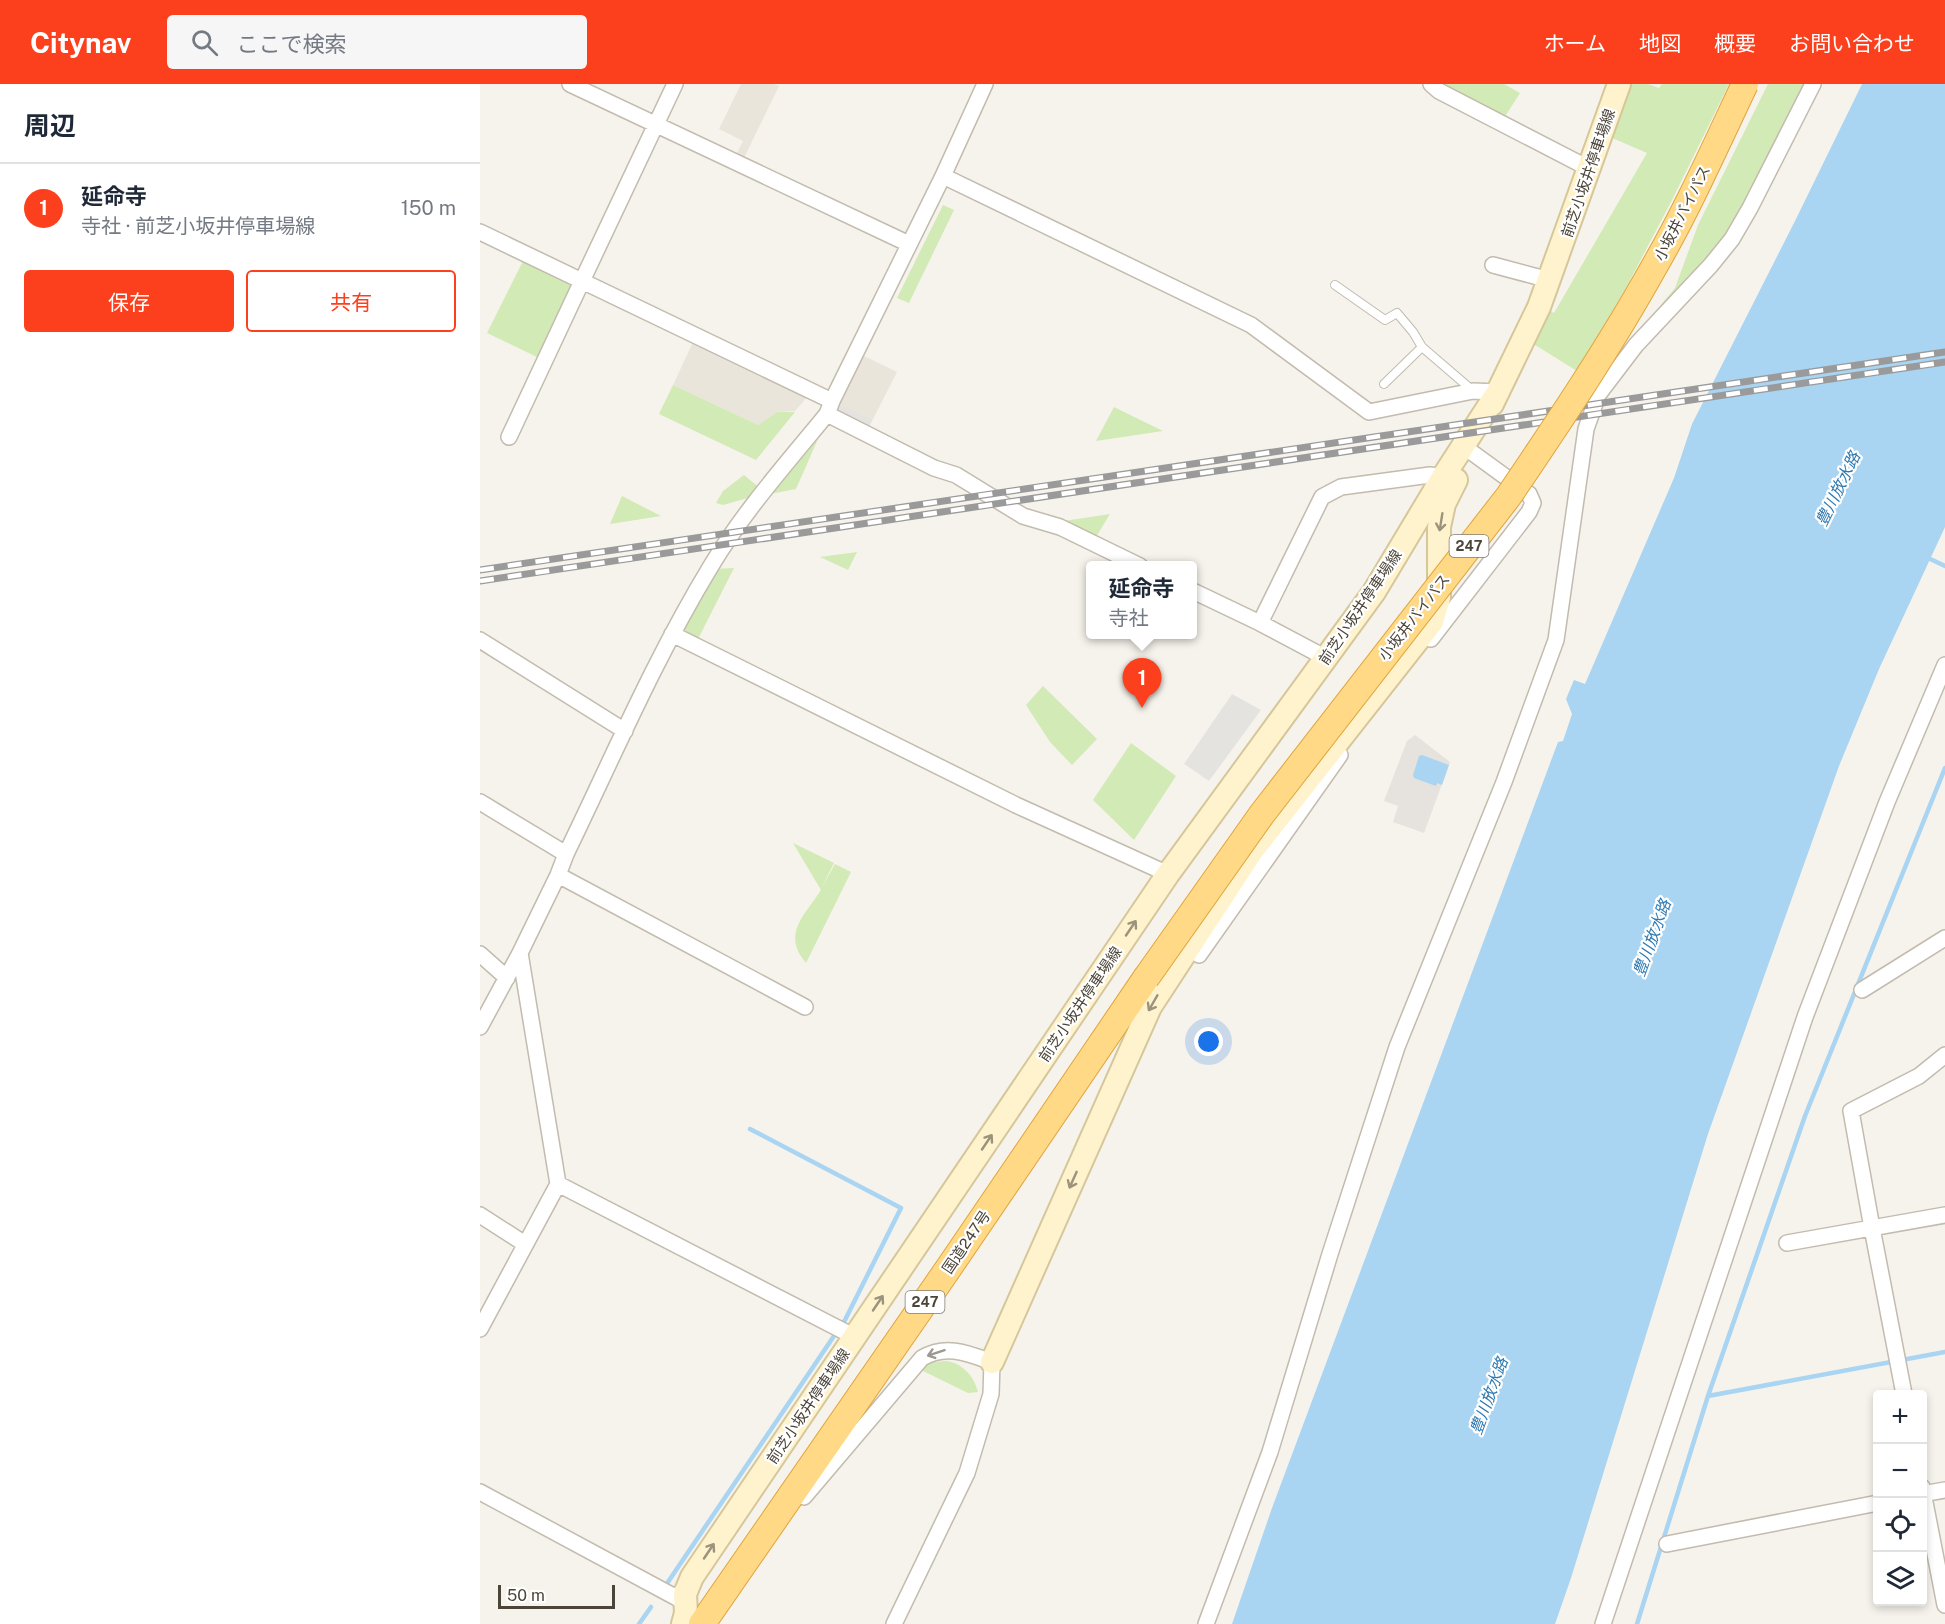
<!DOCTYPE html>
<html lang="ja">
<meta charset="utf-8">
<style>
body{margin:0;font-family:"Public Sans","Noto Sans JP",sans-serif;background:#f6f6f7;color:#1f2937}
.controls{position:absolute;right:18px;bottom:18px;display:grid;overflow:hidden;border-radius:6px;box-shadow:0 3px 9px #0003}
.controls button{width:54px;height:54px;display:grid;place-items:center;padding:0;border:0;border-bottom:2px solid #e0e1e3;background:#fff;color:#1f2937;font:30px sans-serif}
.scale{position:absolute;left:18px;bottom:15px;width:117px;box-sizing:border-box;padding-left:6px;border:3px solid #4b4439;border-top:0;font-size:16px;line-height:21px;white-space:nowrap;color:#4b4439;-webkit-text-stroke:4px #fff;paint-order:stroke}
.you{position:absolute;left:729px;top:958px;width:21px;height:21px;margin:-15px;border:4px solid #fff;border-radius:50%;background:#1a73e8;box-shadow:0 0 0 9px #1a73e833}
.badge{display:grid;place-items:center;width:39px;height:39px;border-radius:50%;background:#fc3f1d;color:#fff;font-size:20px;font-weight:700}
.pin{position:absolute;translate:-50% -50px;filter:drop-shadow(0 2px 3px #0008)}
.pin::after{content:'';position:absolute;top:32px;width:21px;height:18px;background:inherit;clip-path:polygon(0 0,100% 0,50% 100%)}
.popup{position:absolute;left:606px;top:477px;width:111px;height:78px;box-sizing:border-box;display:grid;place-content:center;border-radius:6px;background:#fff;filter:drop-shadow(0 2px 4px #0005);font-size:20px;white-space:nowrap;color:#747a83}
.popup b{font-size:22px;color:#1f2937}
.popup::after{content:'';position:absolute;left:50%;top:100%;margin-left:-12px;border:12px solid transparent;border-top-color:#fff}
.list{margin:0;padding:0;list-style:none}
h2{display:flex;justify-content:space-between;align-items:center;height:78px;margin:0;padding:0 24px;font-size:26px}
h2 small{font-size:20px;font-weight:400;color:#747a83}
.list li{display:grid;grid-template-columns:39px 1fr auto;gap:18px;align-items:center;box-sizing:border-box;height:90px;padding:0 24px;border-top:2px solid #e0e1e3}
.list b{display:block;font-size:22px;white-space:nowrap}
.list p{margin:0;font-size:20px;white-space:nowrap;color:#747a83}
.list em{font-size:20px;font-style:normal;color:#747a83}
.actions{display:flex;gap:12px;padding:18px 24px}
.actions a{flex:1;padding:14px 0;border:2px solid #fc3f1d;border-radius:6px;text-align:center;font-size:21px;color:#fc3f1d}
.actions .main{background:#fc3f1d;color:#fff}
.icon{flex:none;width:33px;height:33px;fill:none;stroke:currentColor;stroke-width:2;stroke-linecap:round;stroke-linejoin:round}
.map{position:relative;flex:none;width:1465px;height:1540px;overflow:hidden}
header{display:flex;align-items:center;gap:36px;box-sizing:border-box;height:84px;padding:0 30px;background:#fc3f1d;color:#fff}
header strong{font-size:28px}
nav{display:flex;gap:33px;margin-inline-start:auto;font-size:21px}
.search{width:420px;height:54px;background:#f6f6f7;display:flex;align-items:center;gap:15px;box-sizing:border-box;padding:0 21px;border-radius:6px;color:#747a83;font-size:22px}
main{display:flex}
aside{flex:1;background:#fff}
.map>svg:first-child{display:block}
.residential{fill:#eae5da}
.industrial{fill:#e6e2dd}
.green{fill:#d2eab5}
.parking{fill:#e5e3e0}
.water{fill:#a9d4f2}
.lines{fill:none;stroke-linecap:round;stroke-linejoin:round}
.stream{stroke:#a9d4f2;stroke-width:4.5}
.service-casing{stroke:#c2bbae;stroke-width:10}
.minor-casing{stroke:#c2bbae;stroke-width:18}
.secondary-casing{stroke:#d6c79b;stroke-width:26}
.trunk-casing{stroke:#e0a43c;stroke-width:28}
.service{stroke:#fff;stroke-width:8}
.minor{stroke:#fff;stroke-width:15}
.secondary{stroke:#fff3cd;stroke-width:22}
.trunk{stroke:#ffd985;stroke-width:26}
.rail-casing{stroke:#9a9a9a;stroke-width:7}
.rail{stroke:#fff;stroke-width:4.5;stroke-dasharray:14;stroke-linecap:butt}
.trunk-bridge-casing{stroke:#e0a43c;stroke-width:28;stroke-linecap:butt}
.trunk-bridge{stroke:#ffd985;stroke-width:26}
.oneway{stroke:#9c937c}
.oneway2{stroke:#9c9892}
.labels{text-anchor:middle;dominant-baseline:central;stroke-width:4.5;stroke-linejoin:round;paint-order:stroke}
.shield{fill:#fff;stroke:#817c74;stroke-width:1.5}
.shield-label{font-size:14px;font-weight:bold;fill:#4b4439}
.street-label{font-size:15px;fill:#4b4439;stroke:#fff}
.water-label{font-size:16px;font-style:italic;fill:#2e7ab2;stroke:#fff}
</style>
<header>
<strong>Citynav</strong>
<div class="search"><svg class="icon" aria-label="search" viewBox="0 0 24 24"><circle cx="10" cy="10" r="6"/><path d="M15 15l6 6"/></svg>ここで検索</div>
<nav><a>ホーム</a><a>地図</a><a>概要</a><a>お問い合わせ</a></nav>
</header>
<main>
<aside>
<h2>周辺<small></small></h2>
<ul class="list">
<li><span class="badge">1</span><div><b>延命寺</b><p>寺社 · 前芝小坂井停車場線</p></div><em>150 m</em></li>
</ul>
<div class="actions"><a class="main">保存</a><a>共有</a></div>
</aside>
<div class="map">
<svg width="1465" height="1540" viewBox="0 0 1465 1540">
<rect width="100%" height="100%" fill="#f6f3ec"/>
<path class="residential" d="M 261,0 L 294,0 L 299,2 L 263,76 L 255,73 L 263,57 L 239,45 Z
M 214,256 L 329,311 L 315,327 L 297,328 L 278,341 L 193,301 Z
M 382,271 L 417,288 L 387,347 L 354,331 Z"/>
<path class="industrial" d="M 935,651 L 970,678 L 944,749 L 913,738 L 918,722 L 904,717 L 927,657 Z"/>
<path class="green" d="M 963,0 L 1024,0 L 1040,9 L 1024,34 Z
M 1149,0 L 1168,0 L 1179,4 L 1182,0 L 1249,0 L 1192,116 L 1147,202 L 1097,287 L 1052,259 L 1068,226 L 1074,229 L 1167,69 L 1130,53 Z
M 1288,0 L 1327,0 L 1268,118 L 1240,161 L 1158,248 L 1195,204 L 1218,141 Z
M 463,121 L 474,126 L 429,219 L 417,214 Z
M 44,175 L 98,201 L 61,275 L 7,249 Z
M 193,301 L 278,341 L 297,328 L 315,328 L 276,376 L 179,330 Z
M 634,323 L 683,347 L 616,357 Z
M 338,355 L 316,405 L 290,410 Z
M 264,391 L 281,405 L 275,412 L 243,421 L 236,419 L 243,407 Z
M 142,412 L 181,432 L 130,440 Z
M 630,430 L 616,453 L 584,437 Z
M 377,468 L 368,486 L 340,473 Z
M 254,484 L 218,555 L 201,547 L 234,485 Z
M 563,602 L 617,655 L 592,681 L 570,658 L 546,621 Z
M 651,659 L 696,692 L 654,756 L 613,716 Z
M 313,759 L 354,779 L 341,805 L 355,780 L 371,788 L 326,879 C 301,850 325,831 341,806 Z
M 467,1277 C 483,1280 494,1292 498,1308 L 488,1309 L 439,1285 L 451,1278 Z"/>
<path class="parking" d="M 359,320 L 392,336 L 387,346 L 354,331 Z
M 752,610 L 781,626 L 729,697 L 704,680 Z"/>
<path class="water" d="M 1382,0 L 1465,0 L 1465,443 L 1399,585 L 1359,682 L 1228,1050 L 1091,1494 L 1075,1540 L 752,1540 L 792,1424 L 1078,658 L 1083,657 L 1092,630 L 1086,615 L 1094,596 L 1105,600 L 1194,394 L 1212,340 L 1315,137 Z
M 942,671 L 969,681 L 962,701 L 957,699 L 956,702 L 934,694 L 933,691 L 939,672 Z"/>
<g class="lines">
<path class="stream" d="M 1446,473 L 1465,482
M 270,1045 L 421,1124 L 364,1238
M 1228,1312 L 1465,1268
M 188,1498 L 358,1246
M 159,1540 L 171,1523
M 1157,1540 L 1228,1312 L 1325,1032 L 1465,684"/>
<defs>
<path id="service" d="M 855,201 L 905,236 L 917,229 L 933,248 L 942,263 L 992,306
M 904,300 L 942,263"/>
<path id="minor" d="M 90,0 L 429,160
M 951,0 L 959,7 L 1110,85
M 463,92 L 771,241 L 889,328 L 993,307 L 1018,308
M 0,148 L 102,197 L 195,0
M 1013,181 L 1069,196
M 347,330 L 454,384 L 476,391 L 543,432 L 580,443 L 660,482
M 29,353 L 102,197 L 352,317
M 713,507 L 780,539 L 846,574
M 780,539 L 842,413 L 861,403 L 950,391 L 963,393
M 192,550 L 536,721 L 688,790
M 951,555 L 1049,428 L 1053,419 L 1049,410 L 990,367
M 0,556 L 145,647
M 0,718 L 86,770 L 78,791 L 40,869 L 78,1100 L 0,1245
M 86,770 C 133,673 175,574 231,482 C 264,427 307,379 347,330 L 352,317 L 463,92 L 505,0
M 78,791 L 325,923
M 708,862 L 719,871 L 860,671
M 0,870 L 27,894
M 1382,906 L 1465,854
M 0,943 L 40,869
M 78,1100 L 375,1253
M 0,1131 L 45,1160
M 1307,1159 L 1465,1131
M 1424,1310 L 1392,1144 L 1371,1027 L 1439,992 L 1465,971
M 1442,1403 L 1465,1521
M 0,1408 L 197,1514 L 207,1500
M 1442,1410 L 1465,1406
M 324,1413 L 442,1274 C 466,1260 487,1269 512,1278 L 511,1310 L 487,1389 L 414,1540
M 1187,1460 L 1398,1419
M 726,1540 L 790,1368 L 850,1170 L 917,963 L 1024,698 L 1076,556 L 1106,345 L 1118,311 L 1156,261 L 1231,181 L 1252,155 L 1270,124 L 1333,0
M 1123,1540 L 1325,933 L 1407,718 L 1465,581"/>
<path id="secondary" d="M 1012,320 L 1059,223 L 1139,0
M 512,1278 L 670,923 L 772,767 L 952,538 L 959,514 L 959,443 L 964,420 L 976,396
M 203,1540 L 206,1529 L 205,1510 L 212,1493 L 688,790 L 894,508 L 963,393 L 1018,308"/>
<path id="trunk" d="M 222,1540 L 470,1182 L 666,894"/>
</defs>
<use href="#service" class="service-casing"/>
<use href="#minor" class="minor-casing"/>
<use href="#secondary" class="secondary-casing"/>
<use href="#trunk" class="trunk-casing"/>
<use href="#service" class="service"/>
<use href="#minor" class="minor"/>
<use href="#secondary" class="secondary"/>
<use href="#trunk" class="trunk"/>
<defs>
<path id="rail" d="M 0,486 L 1465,268
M 0,497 L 1465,278"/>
</defs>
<use href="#rail" class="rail-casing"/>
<use href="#rail" class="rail"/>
<defs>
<path id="trunk-bridge" d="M 666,894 L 782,730 L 1028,413 C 1079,338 1130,262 1174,183 C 1208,124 1236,61 1265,0"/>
</defs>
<use href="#trunk-bridge" class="trunk-bridge-casing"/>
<use href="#trunk-bridge" class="trunk-bridge"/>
</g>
<defs><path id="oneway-shaft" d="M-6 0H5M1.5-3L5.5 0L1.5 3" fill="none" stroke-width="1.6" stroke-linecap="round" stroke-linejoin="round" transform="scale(1.5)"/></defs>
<g class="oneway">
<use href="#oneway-shaft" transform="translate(961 438) rotate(99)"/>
<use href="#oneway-shaft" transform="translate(651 844) rotate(-56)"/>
<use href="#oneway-shaft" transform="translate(673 919) rotate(120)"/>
<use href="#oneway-shaft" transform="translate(507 1058) rotate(-56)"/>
<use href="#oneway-shaft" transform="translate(593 1096) rotate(114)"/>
<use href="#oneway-shaft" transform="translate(398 1219) rotate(-56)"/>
<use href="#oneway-shaft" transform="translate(229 1467) rotate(-56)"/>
</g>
<use class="oneway2" href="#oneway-shaft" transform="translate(456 1269) rotate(162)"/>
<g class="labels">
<g class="shield">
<rect x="969.5" y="451" width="39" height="22" rx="4.5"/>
<rect x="425.5" y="1207" width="39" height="22" rx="4.5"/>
</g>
<g class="shield-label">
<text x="989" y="462">247</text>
<text x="445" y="1218">247</text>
</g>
<g class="street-label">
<text transform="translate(1108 89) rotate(-71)">前芝小坂井停車場線</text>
<text transform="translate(1202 129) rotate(-63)">小坂井バイパス</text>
<text transform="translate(880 523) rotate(-56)">前芝小坂井停車場線</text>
<text transform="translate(934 533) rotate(-52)">小坂井バイパス</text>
<text transform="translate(600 920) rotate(-56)">前芝小坂井停車場線</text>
<text transform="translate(486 1158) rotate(-56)">国道247号</text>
<text transform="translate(328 1322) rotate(-56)">前芝小坂井停車場線</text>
</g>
<g class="water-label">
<text transform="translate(1358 405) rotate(-64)">豊川放水路</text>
<text transform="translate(1172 854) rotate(-70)">豊川放水路</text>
<text transform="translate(1009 1312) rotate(-70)">豊川放水路</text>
</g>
</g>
</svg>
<div class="controls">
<button>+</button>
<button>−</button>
<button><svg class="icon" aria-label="locate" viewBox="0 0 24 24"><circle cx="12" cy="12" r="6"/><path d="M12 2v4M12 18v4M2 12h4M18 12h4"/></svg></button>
<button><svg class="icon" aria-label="layers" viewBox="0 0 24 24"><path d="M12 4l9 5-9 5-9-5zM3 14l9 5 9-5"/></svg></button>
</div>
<div class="scale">50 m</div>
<div class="you"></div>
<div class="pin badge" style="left:662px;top:624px">1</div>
<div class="popup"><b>延命寺</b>寺社</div>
</div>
</main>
